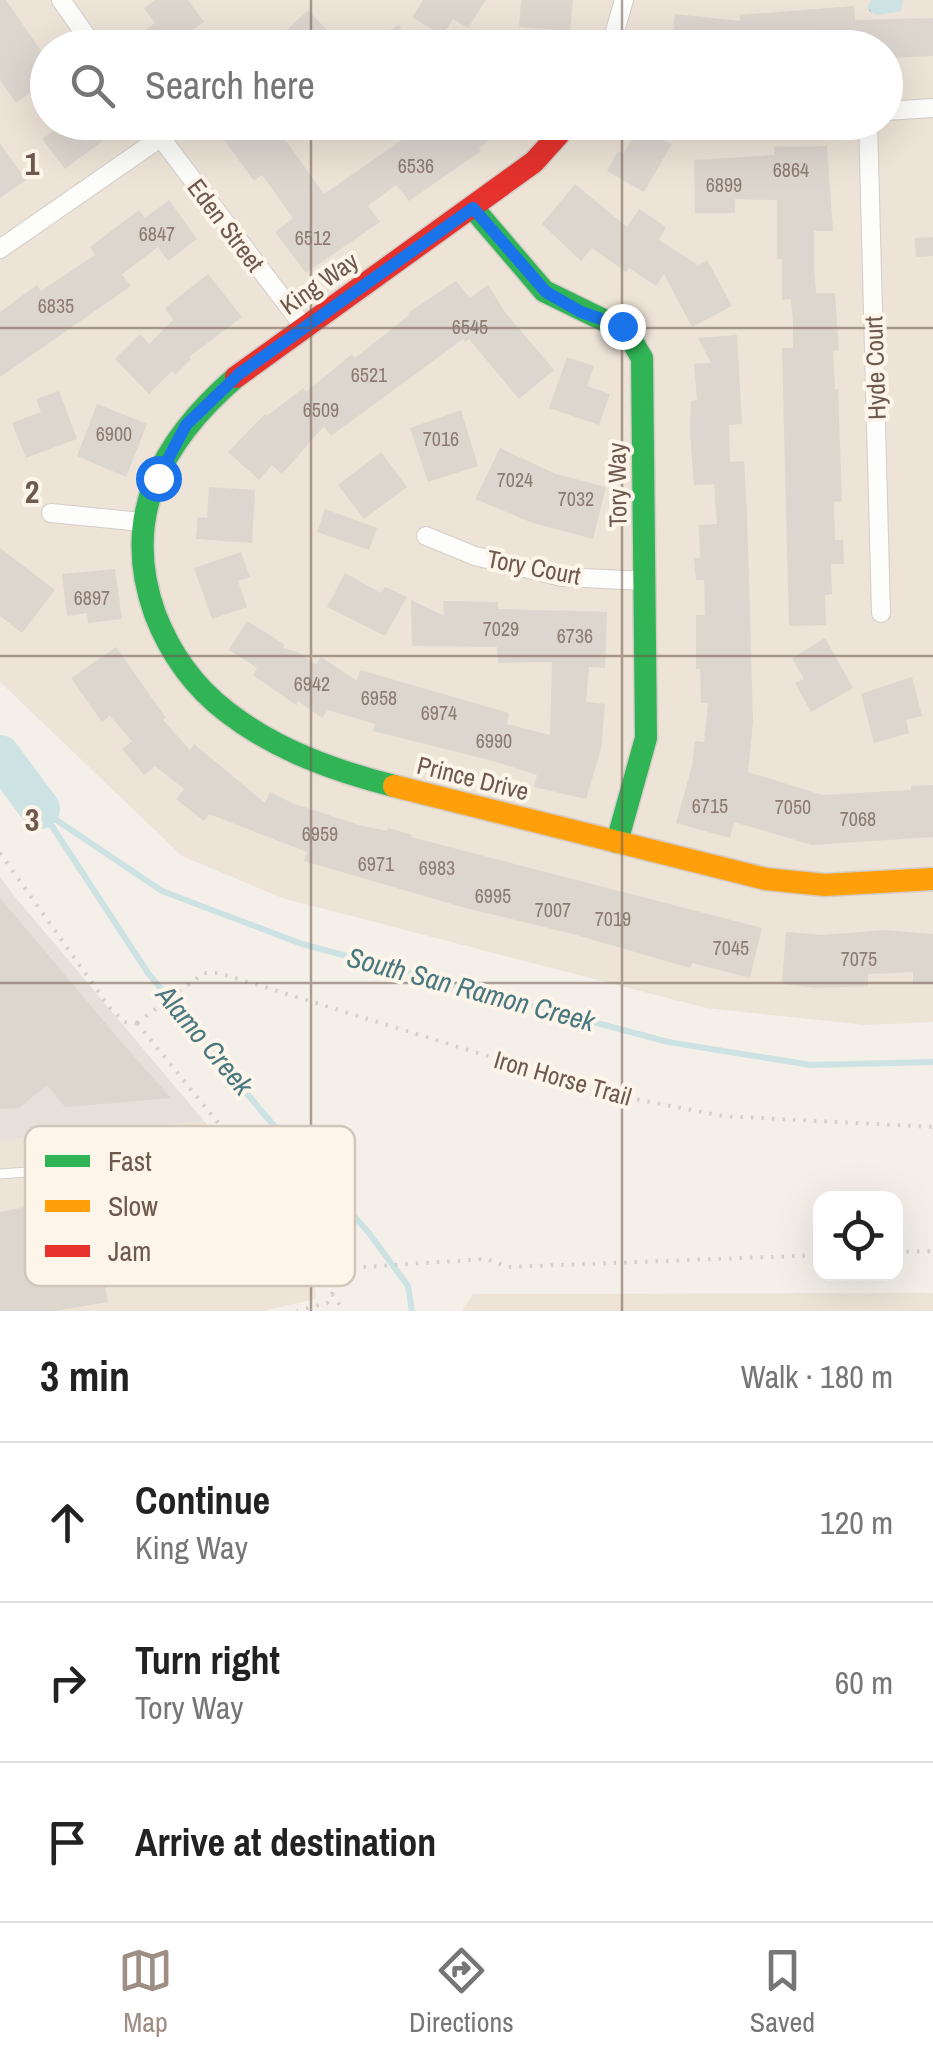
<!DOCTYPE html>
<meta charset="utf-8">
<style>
body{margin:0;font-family:"Archivo Narrow",sans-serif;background:#f2f2f2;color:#222}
.controls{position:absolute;right:30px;bottom:30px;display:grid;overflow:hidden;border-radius:20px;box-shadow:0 10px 40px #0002}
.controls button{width:90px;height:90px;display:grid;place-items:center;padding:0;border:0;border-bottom:2px solid #e0e0e0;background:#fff;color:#222;font:50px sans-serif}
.stop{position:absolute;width:30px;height:30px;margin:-22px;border:8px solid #1a73e8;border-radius:50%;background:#fff}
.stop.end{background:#1a73e8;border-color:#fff;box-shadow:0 2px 10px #0008}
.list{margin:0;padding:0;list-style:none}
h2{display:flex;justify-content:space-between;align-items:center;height:130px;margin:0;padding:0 40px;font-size:42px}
h2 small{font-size:32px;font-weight:400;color:#767676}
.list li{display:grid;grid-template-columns:65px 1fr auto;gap:30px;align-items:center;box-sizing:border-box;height:160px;padding:0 40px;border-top:2px solid #e0e0e0}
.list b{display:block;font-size:38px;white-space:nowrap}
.list p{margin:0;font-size:32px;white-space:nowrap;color:#767676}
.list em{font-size:32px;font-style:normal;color:#767676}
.icon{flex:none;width:55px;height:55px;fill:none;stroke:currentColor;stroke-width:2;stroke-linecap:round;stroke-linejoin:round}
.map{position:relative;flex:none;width:933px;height:1311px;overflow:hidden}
.search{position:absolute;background:#fff;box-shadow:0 10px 40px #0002;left:30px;right:30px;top:30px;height:110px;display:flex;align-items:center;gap:25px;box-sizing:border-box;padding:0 35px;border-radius:55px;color:#767676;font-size:38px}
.sheet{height:610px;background:#fff}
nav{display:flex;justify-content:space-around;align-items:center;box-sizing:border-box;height:140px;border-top:2px solid #e0e0e0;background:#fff;font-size:28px;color:#767676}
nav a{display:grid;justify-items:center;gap:5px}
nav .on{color:#9e8e84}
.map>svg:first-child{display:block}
.residential{fill:#ede3d7;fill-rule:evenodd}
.industrial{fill:#e6e0da}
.water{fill:url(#water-ripples)}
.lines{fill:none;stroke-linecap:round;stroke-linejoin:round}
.stream{stroke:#cce2e3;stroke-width:6}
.river{stroke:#cce2e3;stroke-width:40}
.building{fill:#ddd6cf}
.lane-casing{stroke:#d3cdc7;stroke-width:11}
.street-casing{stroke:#d3cdc7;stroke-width:20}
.fast-casing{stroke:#d3cdc6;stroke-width:25}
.slow-casing{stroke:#d3cdc6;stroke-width:25}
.jam-casing{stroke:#d3cdc6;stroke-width:25}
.path{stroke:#d6cfca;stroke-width:4;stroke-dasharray:2.5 8;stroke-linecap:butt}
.lane{stroke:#fdfdfc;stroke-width:9}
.street{stroke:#fdfdfc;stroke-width:18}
.fast{stroke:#30b455;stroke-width:22}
.slow{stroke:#ff9f0a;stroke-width:22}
.jam{stroke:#e5322d;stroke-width:22}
.route{stroke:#1a73e8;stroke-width:12}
.grid{fill:none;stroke:#6f594d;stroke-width:2.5;stroke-opacity:0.55}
.labels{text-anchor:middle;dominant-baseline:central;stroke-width:8;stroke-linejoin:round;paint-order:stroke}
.number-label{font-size:20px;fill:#8d7b70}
.street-label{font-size:25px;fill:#6f594d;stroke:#fdf5ea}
.water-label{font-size:28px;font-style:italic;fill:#497880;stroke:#fdf5ea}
.key{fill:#fdf5ea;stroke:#d2c6bb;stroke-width:2.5}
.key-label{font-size:28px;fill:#6f594d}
.grid-label{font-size:32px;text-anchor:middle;font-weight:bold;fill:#6f594d;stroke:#fdf5ea;stroke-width:8;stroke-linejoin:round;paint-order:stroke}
</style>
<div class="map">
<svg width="933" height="1311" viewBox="0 0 933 1311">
<defs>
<pattern id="water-ripples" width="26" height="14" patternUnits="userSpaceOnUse" patternTransform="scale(2.5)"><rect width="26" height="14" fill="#cce2e3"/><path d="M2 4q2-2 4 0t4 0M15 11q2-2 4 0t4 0" fill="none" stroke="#aababa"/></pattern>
</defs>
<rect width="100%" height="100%" fill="#f4f0e9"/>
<path class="residential" d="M 0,0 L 933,0 L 933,1022 L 865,1025 L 706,1008 L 282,898 L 182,856 L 0,682 ZM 48,48 L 886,48 L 886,122 L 48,122 Z
M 204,1121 L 262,1190 L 312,1261 L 316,1299 L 263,1311 L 0,1311 L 0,1140 Z
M 933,1293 L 933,1311 L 462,1311 L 473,1294 Z"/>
<path class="industrial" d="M 0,877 L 16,898 L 204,1121 L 0,1140 Z"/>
<path class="water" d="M 872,0 L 903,0 L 901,11 L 877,15 L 870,12 L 867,6 Z"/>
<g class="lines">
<path class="stream" d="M 40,809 L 162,891 L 302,944 L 668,1042 L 811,1065 L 933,1062
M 44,814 L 148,973 L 263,1113 L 369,1233 L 408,1286 L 412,1311"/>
<path class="river" d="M 0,755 L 40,809"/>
</g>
<path class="building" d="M 0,0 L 6,0 L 48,61 L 48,116 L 30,93 L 16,103 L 0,80 Z
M 155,0 L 188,0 L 204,22 L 181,38 L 188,48 L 156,48 L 144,31 L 155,23 L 144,8 Z
M 423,0 L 486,0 L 468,28 L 453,19 L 442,36 L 412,17 Z
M 521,0 L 573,0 L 570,31 L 519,27 Z
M 854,6 L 855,20 L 933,18 L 933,56 L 886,58 L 886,48 L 671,48 L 675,14 L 740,21 L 740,15 Z
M 308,10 L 344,48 L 293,48 L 281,36 Z
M 399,25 L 412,48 L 360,48 Z
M 65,122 L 92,122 L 105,139 L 65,169 L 42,139 Z
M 234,122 L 260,122 L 270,137 L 279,131 L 324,194 L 428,122 L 515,122 L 479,148 L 481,151 L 409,201 L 396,185 L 368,206 L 380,222 L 306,273 L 275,232 L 293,218 L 262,175 L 254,181 L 219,133 Z
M 640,126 L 672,144 L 644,192 L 607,171 L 618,151 L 623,154 Z
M 0,143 L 26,180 L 0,198 Z
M 827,146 L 833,231 L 814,231 L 814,267 L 816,293 L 835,293 L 839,350 L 833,351 L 835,389 L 838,389 L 842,501 L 834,502 L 835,540 L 843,540 L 844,564 L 831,564 L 832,594 L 825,595 L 826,625 L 789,626 L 782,348 L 793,348 L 793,322 L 791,299 L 782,300 L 782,259 L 777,259 L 777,200 L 735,199 L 735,213 L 695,213 L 694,160 L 774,155 L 774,147 Z
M 575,184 L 627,227 L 639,209 L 666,227 L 659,240 L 698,265 L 707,260 L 732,306 L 692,327 L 664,274 L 656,286 L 629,268 L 626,272 L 592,248 L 581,261 L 542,224 Z
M 169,200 L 197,239 L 168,261 L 158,247 L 122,274 L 131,286 L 0,377 L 0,312 L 37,285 L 41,291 L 95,255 L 90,247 L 139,210 L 145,218 Z
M 933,237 L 933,256 L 916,257 L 915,238 Z
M 208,274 L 242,317 L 189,357 L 191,359 L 175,375 L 172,371 L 149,394 L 115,359 L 140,334 L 149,344 L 173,320 L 165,308 Z
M 456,281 L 470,298 L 488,285 L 505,312 L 554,370 L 519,399 L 469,339 L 465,342 L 463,339 L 331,436 L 324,426 L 282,474 L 272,465 L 259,480 L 228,452 L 265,414 L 267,416 L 303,388 L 306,392 L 352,354 L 355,358 L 409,315 L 408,313 Z
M 737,335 L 742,424 L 729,425 L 730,462 L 744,461 L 747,514 L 753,722 L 748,772 L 822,795 L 911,790 L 911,786 L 933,785 L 933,837 L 812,845 L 734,822 L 730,838 L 676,823 L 692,766 L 695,741 L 704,742 L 708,703 L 701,703 L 700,669 L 696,669 L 696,615 L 705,615 L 704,580 L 696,580 L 694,558 L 700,558 L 699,525 L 717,524 L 714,484 L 694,485 L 690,433 L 691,401 L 697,400 L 694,364 L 711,363 L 698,338 Z
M 567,357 L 594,366 L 587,386 L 610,394 L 599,425 L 549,408 Z
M 59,391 L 77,439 L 26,458 L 12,423 L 41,412 L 36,399 Z
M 97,404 L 147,424 L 126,477 L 77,456 Z
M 461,410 L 478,466 L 428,482 L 410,428 Z
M 500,448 L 556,474 L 606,487 L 593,539 L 533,523 L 475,499 Z
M 381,452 L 407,487 L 364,519 L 338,485 Z
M 209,487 L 255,490 L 252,543 L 196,539 L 198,517 L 207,518 Z
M 325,509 L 377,528 L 369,550 L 317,532 Z
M 0,548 L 55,590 L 22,633 L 0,616 Z
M 241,552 L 250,577 L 238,581 L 247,607 L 212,619 L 194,568 Z
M 115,569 L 122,619 L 88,623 L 87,613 L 67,616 L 62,574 Z
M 345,573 L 381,593 L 385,587 L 407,597 L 385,636 L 327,607 Z
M 411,600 L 444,616 L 443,601 L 498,602 L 498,609 L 607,612 L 605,668 L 589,667 L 586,702 L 605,704 L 601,749 L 586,799 L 534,787 L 537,775 L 493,761 L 373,731 L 375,724 L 328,710 L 322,718 L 298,701 L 296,705 L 253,675 L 257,668 L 229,650 L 247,621 L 284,644 L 283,648 L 297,652 L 316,664 L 321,657 L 357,681 L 360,670 L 509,713 L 507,724 L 550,735 L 552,662 L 498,663 L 497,647 L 412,646 Z
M 825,638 L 853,688 L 811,712 L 795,683 L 804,679 L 792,658 Z
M 116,647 L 166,718 L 163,720 L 190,750 L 194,744 L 265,803 L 270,792 L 292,803 L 359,825 L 387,831 L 388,828 L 412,835 L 411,837 L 762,928 L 750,978 L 692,963 L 690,968 L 573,934 L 462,907 L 304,861 L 307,852 L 209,814 L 204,821 L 176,799 L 184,789 L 155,766 L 144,775 L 122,749 L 132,741 L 110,716 L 102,722 L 71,678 Z
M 912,677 L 922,716 L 906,720 L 909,733 L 874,743 L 861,694 Z
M 0,898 L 124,1045 L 171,1098 L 65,1107 L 47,1085 L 19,1108 L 0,1109 Z
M 885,930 L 933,934 L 933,984 L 913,984 L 913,972 L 868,974 L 868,986 L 818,988 L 782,984 L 786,932 L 822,935 Z
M 45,1203 L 55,1253 L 64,1259 L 71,1250 L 63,1210 L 92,1205 L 108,1302 L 55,1311 L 0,1311 L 0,1212 Z"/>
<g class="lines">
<defs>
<path id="lane" d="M 131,1163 L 146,1273
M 47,1170 L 63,1251
M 0,1174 L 228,1157
M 142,1246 L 192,1238"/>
<path id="street" d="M 61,0 L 95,48
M 610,48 L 624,0
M 886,111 L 933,108
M 149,122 L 304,327
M 868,122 L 881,613
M 0,249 L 160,138
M 51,513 L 142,522
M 426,536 L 475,556 L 562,577 L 646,581"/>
<path id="fast" d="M 473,208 L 544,291 L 626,331 L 642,358 L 646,738 L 617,842
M 236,377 C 162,441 120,516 155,614 C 170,653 193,686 227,712 C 276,750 335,771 394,786"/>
<path id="slow" d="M 394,786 L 766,879 L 825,885 L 933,879"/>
<path id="jam" d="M 236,377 L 534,162 L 570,122"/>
</defs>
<use href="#lane" class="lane-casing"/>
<use href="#street" class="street-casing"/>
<use href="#fast" class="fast-casing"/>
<use href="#slow" class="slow-casing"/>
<use href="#jam" class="jam-casing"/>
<path class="path" d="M 0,853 L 110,1008 L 125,1022 L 137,1023
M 137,1023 L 204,973 L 219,973 L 614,1095 L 722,1116 L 933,1127
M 137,1023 L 232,1140
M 244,1155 L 332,1269 L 335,1289 L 327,1303 L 297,1311
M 896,1252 L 933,1251
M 332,1269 L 487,1259 L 508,1267 L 820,1255
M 332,1294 L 344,1311"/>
<use href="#lane" class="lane"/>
<use href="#street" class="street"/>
<use href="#fast" class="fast"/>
<use href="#slow" class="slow"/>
<use href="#jam" class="jam"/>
</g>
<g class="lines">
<path class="route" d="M 158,478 L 186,425 L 239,374 L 473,208 L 546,292 L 581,312 L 622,326"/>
</g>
<path class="grid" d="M 311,0 L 311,48M 622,0 L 622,48M 311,122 L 311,1311M 622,122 L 622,1311M 0,328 L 933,328M 0,656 L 933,656M 0,983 L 933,983"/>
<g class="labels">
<g class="number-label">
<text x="416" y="165">6536</text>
<text x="791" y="169">6864</text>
<text x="724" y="184">6899</text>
<text x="157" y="233">6847</text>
<text x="313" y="237">6512</text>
<text x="56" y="305">6835</text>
<text x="470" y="326">6545</text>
<text x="369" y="374">6521</text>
<text x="321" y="409">6509</text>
<text x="114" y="433">6900</text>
<text x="441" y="438">7016</text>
<text x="515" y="479">7024</text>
<text x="576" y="498">7032</text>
<text x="92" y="597">6897</text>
<text x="501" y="628">7029</text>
<text x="575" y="635">6736</text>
<text x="312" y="683">6942</text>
<text x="379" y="697">6958</text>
<text x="439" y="712">6974</text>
<text x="494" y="740">6990</text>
<text x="710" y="805">6715</text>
<text x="793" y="806">7050</text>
<text x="858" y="818">7068</text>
<text x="320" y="833">6959</text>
<text x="376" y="863">6971</text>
<text x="437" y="867">6983</text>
<text x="493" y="895">6995</text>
<text x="553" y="909">7007</text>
<text x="613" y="918">7019</text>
<text x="731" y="947">7045</text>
<text x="859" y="958">7075</text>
</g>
<g class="street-label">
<text transform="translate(226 225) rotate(53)">Eden Street</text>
<text transform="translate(319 283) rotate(-35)">King Way</text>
<text transform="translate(875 368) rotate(-92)">Hyde Court</text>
<text transform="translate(617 485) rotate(-91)">Tory Way</text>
<text transform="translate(534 567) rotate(11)">Tory Court</text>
<text transform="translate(473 778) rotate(14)">Prince Drive</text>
<text transform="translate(563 1078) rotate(16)">Iron Horse Trail</text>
</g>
<g class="water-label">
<text transform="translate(471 989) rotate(15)">South San Ramon Creek</text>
<text transform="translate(205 1040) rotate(50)">Alamo Creek</text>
</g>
</g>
<rect x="25" y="1126" width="330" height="160" rx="15" class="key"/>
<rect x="45" y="1155" width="45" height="12" fill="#30b455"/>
<rect x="45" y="1200" width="45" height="12" fill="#ff9f0a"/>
<rect x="45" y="1245" width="45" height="12" fill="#e5322d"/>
<g class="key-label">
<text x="108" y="1171">Fast</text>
<text x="108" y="1216">Slow</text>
<text x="108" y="1261">Jam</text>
</g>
<g class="grid-label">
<text x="32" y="175">1</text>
<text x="32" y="503">2</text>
<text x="32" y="831">3</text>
</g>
</svg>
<div class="controls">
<button><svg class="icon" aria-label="locate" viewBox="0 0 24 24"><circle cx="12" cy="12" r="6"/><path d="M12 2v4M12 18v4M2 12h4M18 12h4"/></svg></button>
</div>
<div class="stop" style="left:158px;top:478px"></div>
<div class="stop end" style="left:622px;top:326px"></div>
<div class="search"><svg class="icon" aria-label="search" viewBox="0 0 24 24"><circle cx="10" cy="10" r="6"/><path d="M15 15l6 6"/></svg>Search here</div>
</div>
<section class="sheet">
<h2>3 min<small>Walk · 180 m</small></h2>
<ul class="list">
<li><svg class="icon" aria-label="ahead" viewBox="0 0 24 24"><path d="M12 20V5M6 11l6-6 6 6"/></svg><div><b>Continue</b><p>King Way</p></div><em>120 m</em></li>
<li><svg class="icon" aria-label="right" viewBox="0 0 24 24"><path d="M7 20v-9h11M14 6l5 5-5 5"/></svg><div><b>Turn right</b><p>Tory Way</p></div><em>60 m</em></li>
<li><svg class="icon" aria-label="arrive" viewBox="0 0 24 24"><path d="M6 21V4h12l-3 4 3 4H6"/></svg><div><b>Arrive at destination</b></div></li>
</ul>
</section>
<nav>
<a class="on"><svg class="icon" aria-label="map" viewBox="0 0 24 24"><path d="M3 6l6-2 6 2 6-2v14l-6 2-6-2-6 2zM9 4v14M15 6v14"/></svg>Map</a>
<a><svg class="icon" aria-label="directions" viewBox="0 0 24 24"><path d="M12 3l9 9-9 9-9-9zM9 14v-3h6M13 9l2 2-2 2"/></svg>Directions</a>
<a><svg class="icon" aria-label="saved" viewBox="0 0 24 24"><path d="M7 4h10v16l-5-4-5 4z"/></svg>Saved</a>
</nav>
